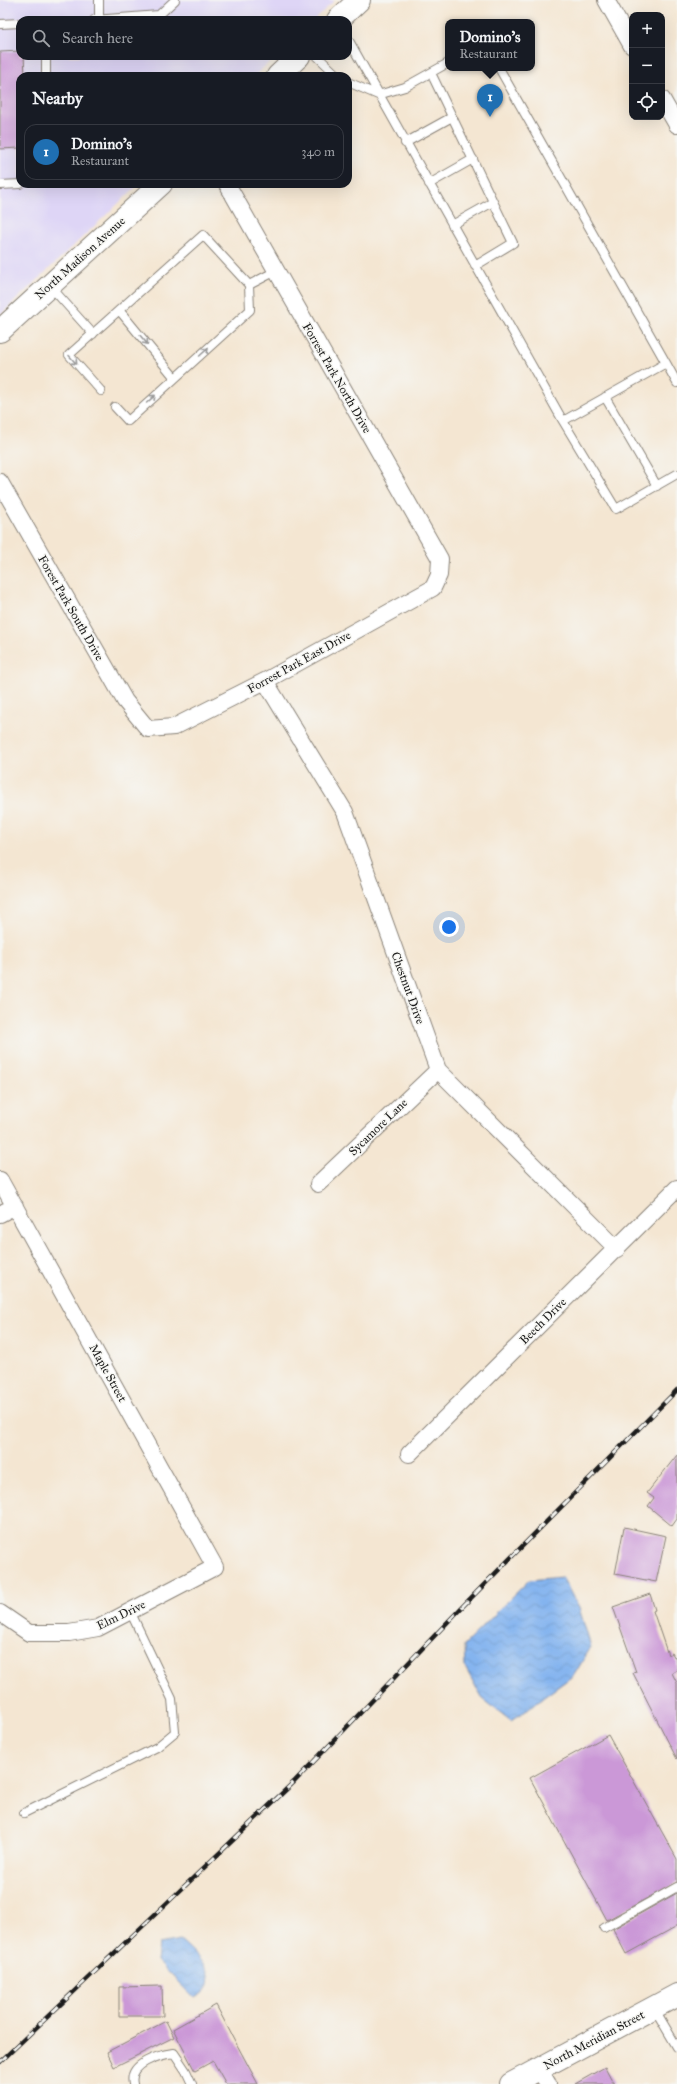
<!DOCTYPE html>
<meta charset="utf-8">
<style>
body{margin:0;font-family:"IM FELL Great Primer",serif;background:#20242c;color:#f1f3f6}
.controls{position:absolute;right:12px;top:12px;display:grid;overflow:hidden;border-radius:8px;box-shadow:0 4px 16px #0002}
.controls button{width:36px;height:36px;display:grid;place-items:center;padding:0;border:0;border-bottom:1px solid #363941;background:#171b24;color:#f1f3f6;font:20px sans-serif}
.you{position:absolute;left:449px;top:927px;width:14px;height:14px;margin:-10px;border:3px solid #fff;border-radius:50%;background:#1a73e8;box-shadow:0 0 0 6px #1a73e833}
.badge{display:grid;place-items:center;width:26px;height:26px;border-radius:50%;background:#1f6fb2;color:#fff;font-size:13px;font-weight:700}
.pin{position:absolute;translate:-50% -33px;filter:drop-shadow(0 1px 2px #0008)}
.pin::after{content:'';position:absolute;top:21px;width:14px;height:12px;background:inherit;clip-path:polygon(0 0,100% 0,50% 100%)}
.popup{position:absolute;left:445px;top:19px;width:90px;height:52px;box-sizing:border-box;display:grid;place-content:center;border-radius:8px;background:#171b24;filter:drop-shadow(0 1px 3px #0005);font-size:13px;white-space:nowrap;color:#9ea1a6}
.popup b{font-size:15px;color:#f1f3f6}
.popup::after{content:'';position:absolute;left:50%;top:100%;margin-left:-8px;border:8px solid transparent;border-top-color:#171b24}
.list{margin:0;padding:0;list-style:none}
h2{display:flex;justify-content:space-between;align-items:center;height:52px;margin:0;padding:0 16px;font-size:17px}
h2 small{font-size:13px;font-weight:400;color:#9ea1a6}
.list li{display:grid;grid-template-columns:26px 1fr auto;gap:12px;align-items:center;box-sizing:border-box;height:56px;margin:0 8px 8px;padding:0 8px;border:1px solid #363941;border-radius:12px}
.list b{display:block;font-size:15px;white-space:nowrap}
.list p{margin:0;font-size:13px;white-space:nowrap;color:#9ea1a6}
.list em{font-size:13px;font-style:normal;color:#9ea1a6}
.icon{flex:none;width:22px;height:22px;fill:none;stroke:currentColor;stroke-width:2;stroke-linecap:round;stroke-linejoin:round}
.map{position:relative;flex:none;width:677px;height:2084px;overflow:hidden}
.search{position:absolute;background:#171b24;box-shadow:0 4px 16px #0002;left:16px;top:16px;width:336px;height:44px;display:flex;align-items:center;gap:10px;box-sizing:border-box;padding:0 14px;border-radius:12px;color:#9ea1a6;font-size:15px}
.panel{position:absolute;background:#171b24;box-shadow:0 4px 16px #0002;left:16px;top:72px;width:336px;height:116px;border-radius:12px}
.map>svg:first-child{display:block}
.built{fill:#ded5f6}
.water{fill:url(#water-waves);stroke:#506886}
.building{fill:#cb98d7}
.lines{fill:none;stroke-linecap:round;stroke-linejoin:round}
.lane-casing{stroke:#888177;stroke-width:10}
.street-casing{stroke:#888177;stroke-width:18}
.secondary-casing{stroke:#888177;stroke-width:24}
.lane{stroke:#fff;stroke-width:8}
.street{stroke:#fff;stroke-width:16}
.secondary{stroke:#fff;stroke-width:22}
.rail-casing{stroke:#1c1c1c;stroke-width:4.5}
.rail{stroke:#f6f6f2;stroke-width:3;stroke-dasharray:9;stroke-linecap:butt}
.oneway{stroke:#999}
.labels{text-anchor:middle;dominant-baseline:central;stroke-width:3;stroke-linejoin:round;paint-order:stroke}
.street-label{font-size:12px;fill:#1c1c1c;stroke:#f6f6f2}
</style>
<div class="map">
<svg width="677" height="2084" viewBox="0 0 677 2084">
<defs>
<pattern id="water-waves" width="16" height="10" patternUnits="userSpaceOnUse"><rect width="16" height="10" fill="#84b4ef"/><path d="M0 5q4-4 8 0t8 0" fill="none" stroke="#719acc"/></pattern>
</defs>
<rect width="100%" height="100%" fill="#f6f6f2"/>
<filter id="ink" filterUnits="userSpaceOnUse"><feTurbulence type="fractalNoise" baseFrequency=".025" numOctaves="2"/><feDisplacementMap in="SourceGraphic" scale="8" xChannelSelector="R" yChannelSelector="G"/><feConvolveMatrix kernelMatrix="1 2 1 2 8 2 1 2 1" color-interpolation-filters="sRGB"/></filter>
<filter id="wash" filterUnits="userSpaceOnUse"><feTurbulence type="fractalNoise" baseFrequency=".012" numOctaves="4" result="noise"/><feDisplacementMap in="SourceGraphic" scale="16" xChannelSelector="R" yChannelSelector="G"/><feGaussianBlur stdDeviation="0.9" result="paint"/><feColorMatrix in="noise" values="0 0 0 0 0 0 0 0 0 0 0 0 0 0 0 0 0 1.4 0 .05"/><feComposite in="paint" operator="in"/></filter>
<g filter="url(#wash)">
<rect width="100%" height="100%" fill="#f4e6d2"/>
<path class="built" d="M 0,0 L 335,0 L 314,20 L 20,20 L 20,56 L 276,56 L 254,76 L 20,76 L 20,184 L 139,184 L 0,315 Z"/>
<path class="water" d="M 562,1577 L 579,1608 L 591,1647 L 574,1675 L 511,1721 L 482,1698 L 465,1667 L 464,1645 L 529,1580 Z
M 180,1940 C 196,1953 227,1984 194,1998 L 157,1961 L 159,1944 Z"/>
<g id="blocks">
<path class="building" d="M 20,51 L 20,56 L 24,56 L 25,76 L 20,76 L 20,148 L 0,149 L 0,52 Z
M 677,1455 L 677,1519 L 672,1526 L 648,1506 L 654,1498 L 647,1493 Z
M 624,1527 L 666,1536 L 656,1582 L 615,1574 Z
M 650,1594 L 655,1610 L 653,1611 L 668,1655 L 672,1653 L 677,1662 L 677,1670 L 672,1673 L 677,1683 L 677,1759 L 633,1673 L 636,1672 L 613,1607 Z
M 608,1735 L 677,1859 L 677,1882 L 607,1920 L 530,1778 Z
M 677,1893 L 677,1926 L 626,1954 L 613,1929 Z
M 162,1986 L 163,2016 L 119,2016 L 119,1987 Z
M 216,2005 L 236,2043 L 258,2084 L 226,2084 L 213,2061 L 195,2071 L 173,2029 Z
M 166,2021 L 174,2037 L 114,2067 L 107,2052 Z
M 605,2067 L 614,2084 L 575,2084 Z"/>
</g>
</g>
<g filter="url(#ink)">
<use href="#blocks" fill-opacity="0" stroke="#888177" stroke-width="1"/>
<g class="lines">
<defs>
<path id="lane" d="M 99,0 L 99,20
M 94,20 L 159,15 L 175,0
M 0,24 L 20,23
M 348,39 L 563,421 L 616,509 L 677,474
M 317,56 L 338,76
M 499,68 L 666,363 L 563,421
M 431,73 L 513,243 L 475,266
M 46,76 L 46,56
M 348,82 L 378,95 L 405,87 L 448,63
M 405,143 L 452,117
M 429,184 L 473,159
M 0,185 L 20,184
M 452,225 L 493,202
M 51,287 L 93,334
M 119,310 L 175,378
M 666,363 L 677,383
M 101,391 L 69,355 L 203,235 L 249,285 L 276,271
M 605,397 L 657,486
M 115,407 L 128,421 L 250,310 L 249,285
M 24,1813 L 157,1747 L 175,1732 L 172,1699 L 130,1611
M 604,1928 L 677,1887
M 654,2008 L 677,2047
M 133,2084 C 128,2063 159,2055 174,2053 L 186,2071 L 192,2084"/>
<path id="street" d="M 606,0 L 632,46
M 662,99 L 677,125
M 0,482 L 125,701 L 148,729 L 174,727 L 265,681 L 433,588 L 439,575 L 440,559 L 227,184
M 265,681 L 345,812 L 438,1070 L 617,1249
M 0,1180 L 215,1567 L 98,1628 L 69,1633 L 29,1633 L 0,1613
M 318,1184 L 438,1070
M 0,1214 L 15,1206
M 409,1454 L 677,1188
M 539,2069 L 548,2084"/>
<path id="secondary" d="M 338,20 L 359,0
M 278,76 L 299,56
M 0,331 L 161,184
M 511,2084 L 677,1995"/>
</defs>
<use href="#lane" class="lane-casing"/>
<use href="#street" class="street-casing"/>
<use href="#secondary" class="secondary-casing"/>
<use href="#lane" class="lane"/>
<use href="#street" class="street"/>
<use href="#secondary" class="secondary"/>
<defs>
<path id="rail" d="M 0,2062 L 294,1782 L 464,1605 L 677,1390"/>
</defs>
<use href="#rail" class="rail-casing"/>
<use href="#rail" class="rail"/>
</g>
<defs><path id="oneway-shaft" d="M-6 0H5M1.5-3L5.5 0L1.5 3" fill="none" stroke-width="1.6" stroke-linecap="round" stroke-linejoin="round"/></defs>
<g class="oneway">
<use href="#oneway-shaft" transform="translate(144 340) rotate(50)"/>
<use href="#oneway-shaft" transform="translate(204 352) rotate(-42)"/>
<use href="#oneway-shaft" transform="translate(73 360) rotate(48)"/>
<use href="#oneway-shaft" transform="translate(151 399) rotate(-42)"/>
</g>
</g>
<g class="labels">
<g class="street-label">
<text transform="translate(80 258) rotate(-42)">North Madison Avenue</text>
<text transform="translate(337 378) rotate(60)">Forrest Park North Drive</text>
<text transform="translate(71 608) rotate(60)">Forest Park South Drive</text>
<text transform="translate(299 662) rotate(-29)">Forrest Park East Drive</text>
<text transform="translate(408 988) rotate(70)">Chestnut Drive</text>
<text transform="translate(378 1127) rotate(-44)">Sycamore Lane</text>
<text transform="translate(543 1321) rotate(-45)">Beech Drive</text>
<text transform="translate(108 1373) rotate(61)">Maple Street</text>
<text transform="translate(121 1615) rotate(-26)">Elm Drive</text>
<text transform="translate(594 2040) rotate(-28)">North Meridian Street</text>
</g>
</g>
</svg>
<div class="controls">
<button>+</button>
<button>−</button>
<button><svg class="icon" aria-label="locate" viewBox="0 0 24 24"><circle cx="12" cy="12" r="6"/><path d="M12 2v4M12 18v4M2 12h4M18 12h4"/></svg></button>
</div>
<div class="you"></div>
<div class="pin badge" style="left:490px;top:117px">1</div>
<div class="popup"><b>Domino's</b>Restaurant</div>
<div class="search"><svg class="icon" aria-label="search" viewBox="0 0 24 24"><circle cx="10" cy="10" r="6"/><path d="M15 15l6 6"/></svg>Search here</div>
<section class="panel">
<h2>Nearby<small></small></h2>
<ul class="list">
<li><span class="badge">1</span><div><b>Domino's</b><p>Restaurant</p></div><em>340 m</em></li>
</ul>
</section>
</div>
